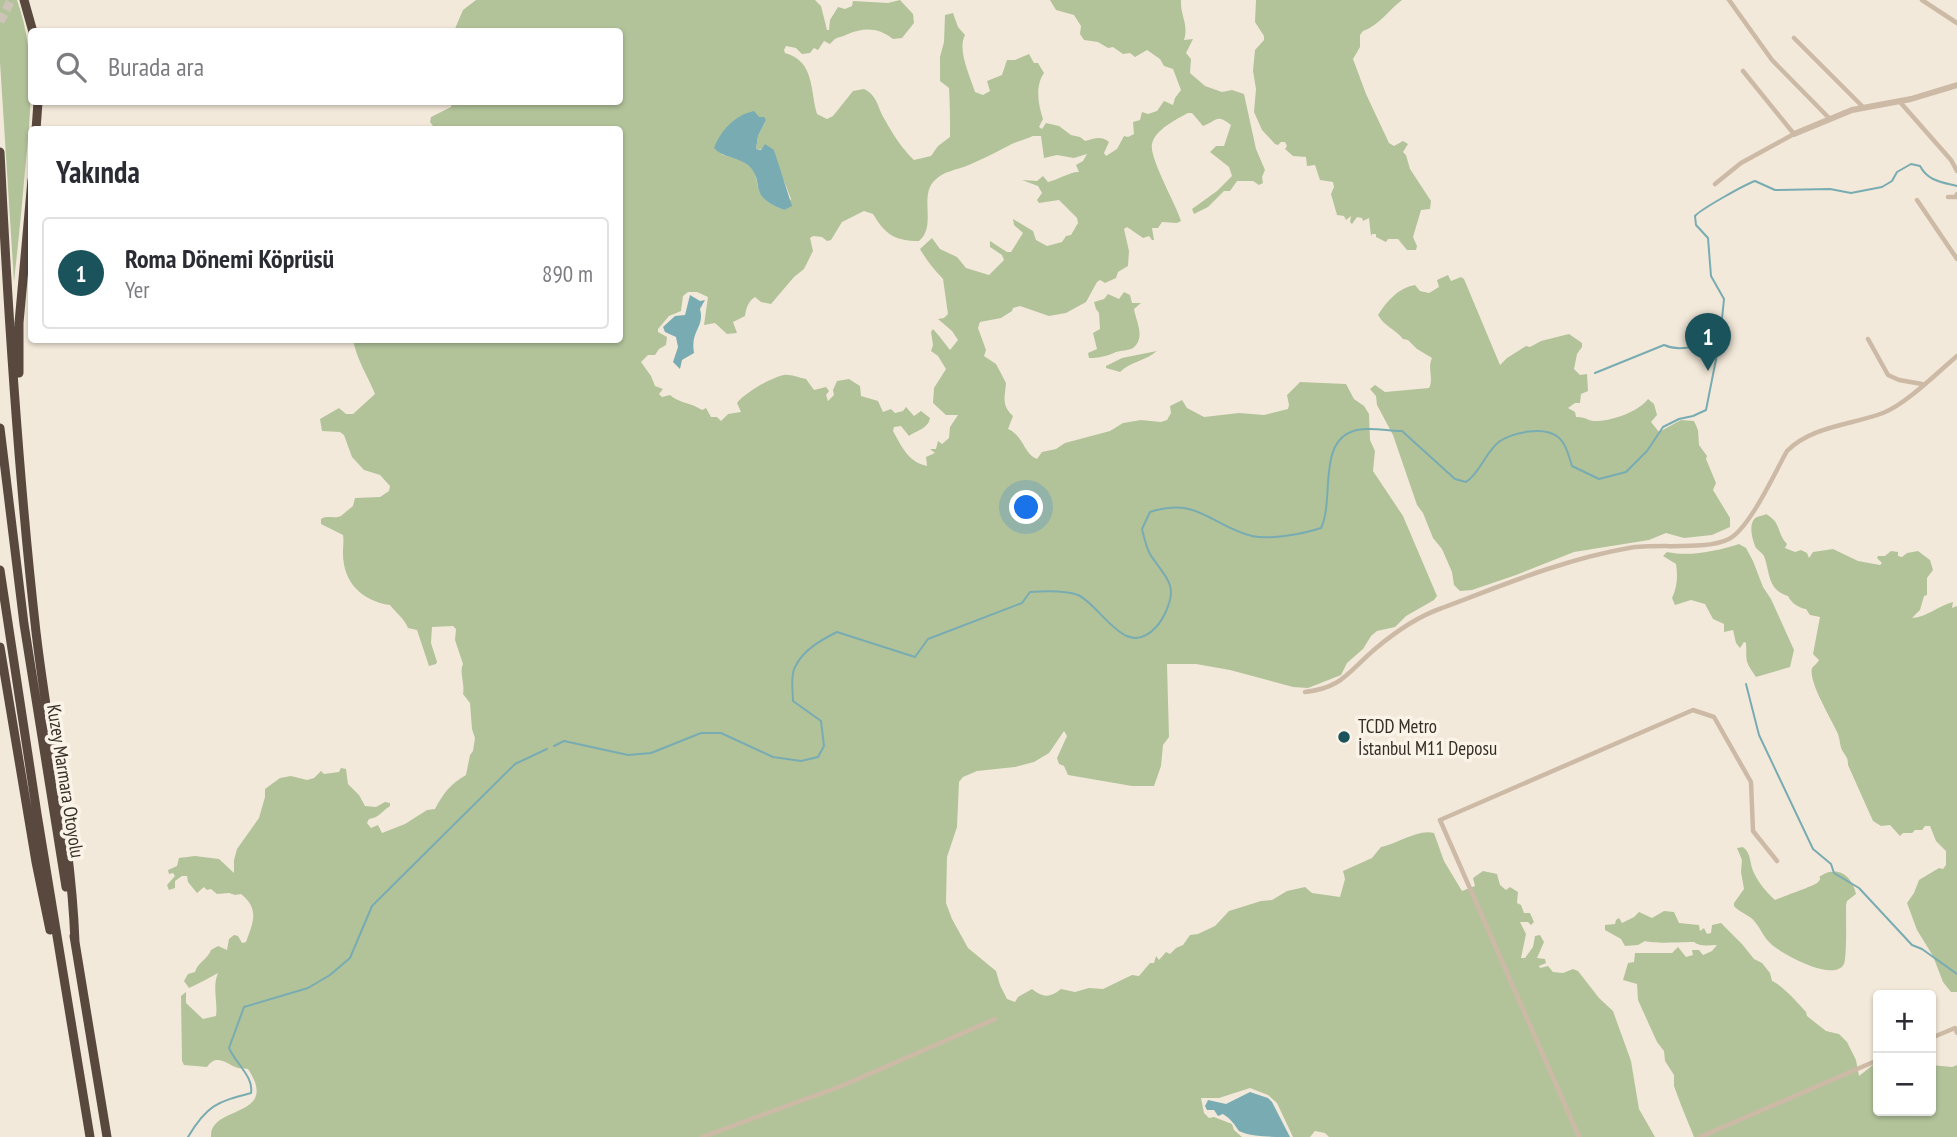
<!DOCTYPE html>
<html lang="tr">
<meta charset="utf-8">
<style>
body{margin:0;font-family:"PT Sans Narrow",sans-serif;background:#f7f7f7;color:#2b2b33}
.controls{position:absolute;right:21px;bottom:21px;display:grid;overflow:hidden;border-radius:7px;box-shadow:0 2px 5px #0004}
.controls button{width:63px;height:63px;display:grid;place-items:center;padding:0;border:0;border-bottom:2px solid #e1e1e2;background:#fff;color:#2b2b33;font:35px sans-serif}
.you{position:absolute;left:1027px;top:508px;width:24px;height:24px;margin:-18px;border:5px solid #fff;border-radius:50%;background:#1a73e8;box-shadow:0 0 0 10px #1a73e833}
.badge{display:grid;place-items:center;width:46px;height:46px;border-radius:50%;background:#1a535b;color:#fff;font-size:23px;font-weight:700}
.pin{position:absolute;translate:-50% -58px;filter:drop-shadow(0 2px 4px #0008)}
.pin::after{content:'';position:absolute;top:37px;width:24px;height:21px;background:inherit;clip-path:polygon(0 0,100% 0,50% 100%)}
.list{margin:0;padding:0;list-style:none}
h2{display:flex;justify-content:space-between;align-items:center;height:91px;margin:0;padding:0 28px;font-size:30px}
h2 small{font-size:23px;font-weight:400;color:#7c7c81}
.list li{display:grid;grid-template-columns:46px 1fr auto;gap:21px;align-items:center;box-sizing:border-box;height:112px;margin:0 14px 14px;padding:0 14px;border:2px solid #e1e1e2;border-radius:7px}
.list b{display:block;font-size:26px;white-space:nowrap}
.list p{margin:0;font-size:23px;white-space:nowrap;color:#7c7c81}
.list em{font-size:23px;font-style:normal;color:#7c7c81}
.icon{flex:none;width:38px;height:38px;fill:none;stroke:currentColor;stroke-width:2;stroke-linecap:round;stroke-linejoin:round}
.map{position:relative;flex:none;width:1957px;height:1137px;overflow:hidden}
.search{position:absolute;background:#fff;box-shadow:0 2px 5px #0004;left:28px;top:28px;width:595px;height:77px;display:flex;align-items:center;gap:18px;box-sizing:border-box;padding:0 24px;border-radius:7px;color:#7c7c81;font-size:26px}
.panel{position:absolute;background:#fff;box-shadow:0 2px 5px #0004;left:28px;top:126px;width:595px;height:217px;border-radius:7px}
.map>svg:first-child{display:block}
.green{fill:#b2c39a;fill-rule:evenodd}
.water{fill:#78acb2}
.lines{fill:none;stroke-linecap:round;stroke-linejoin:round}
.stream{stroke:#78acb2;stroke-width:2}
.motorway-tunnel{stroke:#cdc3b6;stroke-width:9;stroke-dasharray:9 4.5;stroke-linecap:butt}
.minor{stroke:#ccbaa6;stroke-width:4.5}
.tertiary{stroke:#ccbaa6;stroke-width:6}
.motorway{stroke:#59483e;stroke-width:9}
.poi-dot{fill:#1a535b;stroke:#faf3e7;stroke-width:2.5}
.labels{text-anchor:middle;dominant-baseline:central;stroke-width:7;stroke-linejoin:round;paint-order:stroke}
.poi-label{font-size:19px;fill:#372d27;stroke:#faf3e7;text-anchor:start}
.street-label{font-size:19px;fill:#372d27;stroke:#faf3e7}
</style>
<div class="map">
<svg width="1957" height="1137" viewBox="0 0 1957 1137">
<rect width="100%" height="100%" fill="#f3e9da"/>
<path class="green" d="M 0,0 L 17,0 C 37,56 31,112 25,170 C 22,207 18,245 14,282 L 0,62 Z
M 476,0 L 815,0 L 821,6 L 827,30 L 829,30 L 830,20 L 838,7 L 845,9 L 852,6 L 853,1 L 888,3 L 900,0 L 913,14 L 914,23 L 902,38 L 893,39 C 879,28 865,27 848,34 C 838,39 838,35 830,44 L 824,41 L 818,50 L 814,48 L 810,53 L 802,54 L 796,48 L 786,46 L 784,50 L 785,53 C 815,61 810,91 817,114 L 827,119 L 833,116 L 853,91 L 864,89 C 878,96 877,107 885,120 C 892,133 903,150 914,160 L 931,156 L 938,146 L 950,137 C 950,121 950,105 949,88 L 940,81 L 940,57 L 944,42 L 945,15 L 953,13 L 958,27 L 965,35 C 957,50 970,76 975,92 L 983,95 L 990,91 L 987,81 L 1002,75 L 1007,60 L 1015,60 L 1029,54 L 1034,63 L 1038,63 L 1044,73 C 1035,86 1038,104 1043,119 L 1039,127 L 1042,129 L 1046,123 L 1059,126 L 1071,135 L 1080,137 L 1085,141 C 1094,139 1100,135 1109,142 L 1104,153 L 1106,156 L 1117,149 L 1124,136 L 1128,137 L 1134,134 L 1133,122 L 1140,120 L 1142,112 L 1148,114 L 1157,111 L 1164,101 L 1173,105 L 1175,98 L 1181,90 L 1173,69 L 1164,66 L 1160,59 L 1147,50 L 1135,57 L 1130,53 L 1123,54 L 1113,47 L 1108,48 L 1098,42 L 1084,40 L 1080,34 L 1081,26 L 1074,15 L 1056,10 L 1050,0 L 1181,0 C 1180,15 1189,25 1184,40 L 1193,39 L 1186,53 L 1191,59 L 1190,73 L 1205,86 L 1222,92 L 1232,90 L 1244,94 L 1256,149 L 1265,170 L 1262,177 L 1263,183 L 1259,185 L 1253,181 L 1237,181 L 1230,191 L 1224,191 L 1208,207 L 1194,214 L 1192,209 L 1217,191 L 1232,176 L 1229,167 L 1210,152 L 1216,146 L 1224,146 L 1231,125 C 1216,113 1217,121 1203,126 L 1192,113 L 1188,113 C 1175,120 1155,130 1152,144 C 1149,158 1177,206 1181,221 L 1177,223 L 1162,222 L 1158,228 L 1152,228 L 1154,240 L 1152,240 L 1149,236 L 1143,238 L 1127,227 L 1124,229 L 1129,251 L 1128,266 L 1118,272 L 1116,278 L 1105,283 L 1100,280 L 1097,282 L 1086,302 L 1066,313 L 1049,316 L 1020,306 L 1013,308 L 1012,311 L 1001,318 L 980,322 L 978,328 L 986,350 L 984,356 L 996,364 L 1006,383 C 1005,397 1001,405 1013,416 L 1008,429 C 1024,436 1023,453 1037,459 L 1042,452 L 1056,449 L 1065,443 L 1110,431 L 1123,423 L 1141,420 L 1161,422 L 1167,420 L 1171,413 L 1170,406 L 1182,400 L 1187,408 L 1204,417 L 1239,413 L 1264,415 L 1288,409 L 1289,405 L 1287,395 L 1300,382 L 1346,384 L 1354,399 L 1364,406 L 1369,414 L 1370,440 L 1375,451 L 1373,471 L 1403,516 L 1437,596 L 1434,600 L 1406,616 L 1395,627 L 1377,631 L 1371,636 L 1363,649 L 1347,663 L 1341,675 L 1308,688 L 1293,687 L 1230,670 L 1196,664 L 1167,664 L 1169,737 L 1163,745 L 1161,766 L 1154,786 L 1132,786 L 1068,775 L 1064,766 L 1059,764 L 1057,758 L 1067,736 L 1064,731 L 1049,753 L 1034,762 L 1015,767 L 977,771 L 963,777 L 959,782 L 957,827 L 947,857 L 946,903 L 952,919 L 968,948 L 996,971 L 1000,985 L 1007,999 L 1015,1002 L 1018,997 L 1032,989 C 1043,998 1050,998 1061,989 L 1075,992 L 1089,988 L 1103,989 L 1132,975 L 1139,976 L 1150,963 L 1154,963 L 1156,956 L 1159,960 L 1166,952 L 1170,954 L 1176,948 L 1183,945 L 1190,935 L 1198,934 L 1215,926 L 1229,911 L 1261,901 L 1272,900 L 1287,891 L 1305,887 L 1312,893 L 1340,897 L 1345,879 L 1343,871 L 1372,858 L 1381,847 C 1398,844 1417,829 1434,833 L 1444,861 L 1462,891 L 1475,886 L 1473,878 L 1483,871 L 1497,874 L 1500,885 L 1506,890 L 1510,887 L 1518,892 L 1517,903 L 1521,905 L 1524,913 L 1530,913 L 1534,922 L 1531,925 L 1528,922 L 1520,922 L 1526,934 L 1521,958 L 1525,958 L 1533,947 L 1535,936 L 1540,935 L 1544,942 L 1537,958 L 1545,959 L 1546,963 L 1539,966 L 1540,968 L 1548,966 L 1553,972 L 1563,973 L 1573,969 L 1578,971 L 1599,998 L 1613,1011 L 1631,1061 L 1639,1109 L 1655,1137 L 1329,1137 L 1325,1133 L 1315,1131 L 1310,1137 L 1293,1137 L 1277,1103 L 1268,1095 L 1250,1088 L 1219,1098 L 1201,1098 L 1204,1113 L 1209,1118 L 1214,1117 L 1232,1124 L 1234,1130 L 1242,1137 L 211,1137 C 209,1104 281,1119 248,1069 C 244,1068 239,1069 235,1067 C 225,1062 216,1054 207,1067 L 184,1065 L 182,1061 L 181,996 L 186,992 L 186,1003 L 203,1019 L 216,1016 C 218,1002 212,987 218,973 C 209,978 200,983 189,988 L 184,981 L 188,974 L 195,972 C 198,962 207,960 211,950 L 218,946 L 227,950 L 229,939 L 234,935 L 238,936 L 242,943 L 246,942 C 253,923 260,909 241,894 L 235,895 L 229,893 L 217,894 L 211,889 L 207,890 L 204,887 L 197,893 L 188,882 L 187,876 L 182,876 L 175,881 L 175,888 L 169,890 L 167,885 L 175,876 L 173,873 L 169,874 L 168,870 L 177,866 L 179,858 L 195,856 L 219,859 L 234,873 L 234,860 L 237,849 L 259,818 L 265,797 L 265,789 L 280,778 L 291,776 L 307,780 L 314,778 L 321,771 L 324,774 L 339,772 L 341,768 L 346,769 L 348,784 L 359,795 L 365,806 L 376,807 L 385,802 L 390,803 L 390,806 C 382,811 379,818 369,819 L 367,823 L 371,828 L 378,825 L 382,833 L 405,824 L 427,810 L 435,809 C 443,794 450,784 466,775 L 470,755 L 473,751 L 475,738 L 472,729 L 470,703 L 463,694 C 465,683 459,673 463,664 L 455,640 L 456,629 L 453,626 L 432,627 L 431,643 L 437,662 L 436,664 L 429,666 L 417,630 L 408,628 C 404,618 396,613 390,605 C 362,601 342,582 343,551 C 343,545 344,541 343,535 L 321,524 L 321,519 C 327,515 335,519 341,516 C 345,513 349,509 353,506 L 355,498 L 380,497 L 389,491 L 390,486 L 380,475 L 364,470 L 352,457 L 344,435 L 340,432 L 322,431 L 320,419 L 339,408 L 346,414 L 353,414 L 375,394 C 367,375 357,360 353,340 L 620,340 L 620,130 L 436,130 L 430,122 L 431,117 L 451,107 L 452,102 L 620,102 L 620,32 L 454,31 L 463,10 ZM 766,120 L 758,136 L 756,149 L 774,150 C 777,167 785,182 791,199 L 784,210 C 745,195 766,179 747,164 C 741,159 728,157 721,154 ZM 1033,136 L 1041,136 L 1044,158 L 1057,155 L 1074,158 L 1087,154 L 1083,161 L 1076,165 L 1079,172 C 1072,171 1057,180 1048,182 L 1043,176 L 1037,181 L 1022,180 L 1038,186 L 1042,193 L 1037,200 L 1039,203 L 1059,200 L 1077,218 L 1078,223 L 1071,235 L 1066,236 L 1062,242 L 1047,246 L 1036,240 L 1033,231 L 1013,219 L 1014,225 L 1023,233 L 1011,252 L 1007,252 L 990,241 L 990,247 L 1002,255 L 1004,260 L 989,275 L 966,268 L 957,257 L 940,249 L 932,238 L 920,249 C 927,261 933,268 943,279 L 948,314 L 944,318 L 938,319 L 952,331 L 958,340 L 950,350 C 946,345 938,334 933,329 L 931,332 L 933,345 L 931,351 L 938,356 L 946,369 L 934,388 L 933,403 L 946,415 L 958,415 L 950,427 L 949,438 L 942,444 L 938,441 L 936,449 L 930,449 L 935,453 L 926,457 L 927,466 C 908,462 902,447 893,431 L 894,427 L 901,426 L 909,436 C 917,430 928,429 930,418 L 921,411 L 914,416 L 906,407 L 903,411 L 895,413 L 891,409 L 883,412 L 878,401 L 861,396 L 860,386 L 849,379 L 837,381 L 833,390 L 834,395 L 828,401 L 826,395 L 829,391 L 826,387 L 814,390 L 806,379 C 800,378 790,374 784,375 C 770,378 745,393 737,403 L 741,412 L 728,414 L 721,421 L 717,417 L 711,417 L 706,408 L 702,410 C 692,403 679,403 670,395 L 662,397 L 659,394 L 663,389 L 655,386 L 651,376 L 641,362 L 648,355 L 655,355 L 659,349 L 666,345 L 667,337 L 658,332 L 658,329 L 669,316 L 681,311 L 683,296 L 688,292 L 697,292 L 708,297 L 704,325 L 715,323 L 727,334 L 737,333 L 733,322 L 745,316 C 746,309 748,301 755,297 L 761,302 L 771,304 L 794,277 L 804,269 L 813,251 L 810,238 L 813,236 L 822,237 L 827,241 L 831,240 L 842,222 L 864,211 L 873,214 C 885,234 894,241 919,241 C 937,226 919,197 934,181 C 943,171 957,170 969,165 C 982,159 995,153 1008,146 C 1016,141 1025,140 1033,136 Z
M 1256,0 L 1402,0 C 1389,10 1378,26 1363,31 L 1360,35 L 1360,47 L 1353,59 L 1366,94 L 1389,143 L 1394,146 L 1403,141 L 1408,144 L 1403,152 L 1406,155 L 1410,169 L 1431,201 L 1430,209 L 1421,210 L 1413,237 L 1417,246 L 1416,250 L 1407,250 L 1398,239 L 1388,239 L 1386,242 L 1376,237 L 1376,234 L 1372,234 L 1371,236 L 1369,218 L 1363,221 L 1362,218 L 1357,217 L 1352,224 L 1350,222 L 1351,216 L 1346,220 L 1344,216 L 1337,215 L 1331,194 L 1334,187 L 1333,182 L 1320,180 L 1315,165 L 1307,166 L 1306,157 L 1293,156 L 1285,149 L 1287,146 L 1285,142 L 1281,142 L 1278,145 L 1275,144 L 1262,130 L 1254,112 L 1256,89 L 1253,71 L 1255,50 L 1264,40 L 1264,36 L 1255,22 Z
M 1448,275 L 1451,281 L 1461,277 L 1464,279 L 1500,365 L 1507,358 L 1526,346 L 1530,347 L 1541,341 L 1569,334 L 1582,343 L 1582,347 L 1577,354 L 1574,369 L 1580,375 L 1587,374 L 1588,391 L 1581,394 L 1580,403 L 1575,403 L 1568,408 L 1575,412 L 1576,417 C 1585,416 1589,422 1598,421 C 1615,420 1639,411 1648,399 L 1654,404 L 1657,415 L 1651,422 L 1659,432 L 1681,420 L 1694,421 L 1698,430 L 1699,445 L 1707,456 L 1706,459 L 1716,483 L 1713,490 L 1730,518 L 1730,527 L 1712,535 L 1684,538 L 1666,533 L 1649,540 L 1574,552 L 1516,575 L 1472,590 L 1460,591 L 1454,585 L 1452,572 L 1442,549 L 1433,538 L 1423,513 L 1417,505 L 1393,435 L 1377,405 L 1376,396 L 1370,389 L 1375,385 L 1385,392 L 1429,388 C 1434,379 1427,368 1432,358 L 1417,349 L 1408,340 L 1403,339 C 1396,330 1384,326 1378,315 C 1387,301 1398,288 1415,285 L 1420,291 L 1429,293 L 1439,287 L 1437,280 Z
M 1124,292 L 1130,295 L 1132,303 L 1141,303 L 1134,309 C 1136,321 1146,338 1133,348 C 1128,351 1122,350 1116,352 C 1107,356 1099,358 1089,358 L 1088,353 L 1097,349 L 1093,333 L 1100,329 L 1099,313 L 1096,309 L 1094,302 L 1104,299 L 1108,294 L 1119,299 Z
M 1157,351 C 1147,360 1130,362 1120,372 L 1106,368 L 1106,366 L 1122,358 Z
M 1766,514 C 1782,523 1776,532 1787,544 L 1785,548 L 1795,552 L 1801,550 L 1807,553 L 1809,558 L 1813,552 L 1833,549 L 1858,561 L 1880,565 L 1882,563 L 1877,558 L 1878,556 L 1885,556 L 1891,551 L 1898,552 L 1898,556 L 1902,557 L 1907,553 L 1918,551 L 1930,560 L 1933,570 L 1927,578 L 1927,595 L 1924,596 L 1920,610 L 1912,618 C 1927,617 1938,606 1953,602 L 1952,608 L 1957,606 L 1957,992 L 1951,992 L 1943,982 L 1933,956 L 1917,930 L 1907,903 L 1914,893 L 1919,880 L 1939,868 L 1943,869 L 1946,865 L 1946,851 L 1936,841 L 1930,826 L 1925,826 L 1922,830 L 1915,830 L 1912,833 L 1903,833 L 1900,836 L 1890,825 L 1881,826 L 1873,821 L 1848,765 C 1848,757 1846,757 1842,750 C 1840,746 1840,740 1838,734 C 1832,720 1808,682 1812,668 C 1813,667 1818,662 1819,660 L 1813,654 L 1820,617 L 1810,615 L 1806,609 C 1799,608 1791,603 1788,596 C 1767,590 1770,571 1764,556 C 1763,554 1758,550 1756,548 C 1753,542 1749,528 1753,521 C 1756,515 1761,517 1766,514 Z
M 1739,544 L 1746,548 L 1753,561 L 1763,587 L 1771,599 L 1794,650 L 1790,667 L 1756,677 C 1744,659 1747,663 1746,643 L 1744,642 L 1740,648 L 1736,643 L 1733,630 L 1724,632 L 1724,624 L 1713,619 L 1705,604 L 1691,600 L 1675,605 L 1672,598 C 1677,588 1678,576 1676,564 L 1663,556 L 1667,552 C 1690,557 1717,551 1739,544 Z
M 1743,847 C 1752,854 1749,863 1754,873 C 1758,882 1768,894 1775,900 C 1784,896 1811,887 1817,883 C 1825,876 1814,879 1824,874 C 1841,866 1853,879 1856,894 L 1847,901 L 1846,905 C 1846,914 1847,957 1844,964 C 1834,983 1782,954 1771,944 C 1764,938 1761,929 1755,922 C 1750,915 1740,913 1734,906 L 1734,903 L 1744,889 L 1741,872 L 1742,860 L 1737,848 Z
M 1664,911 L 1674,912 L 1679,923 L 1699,925 L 1700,931 L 1704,928 L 1707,934 L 1711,933 L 1712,925 L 1721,923 L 1742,944 L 1754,959 L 1762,963 L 1770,973 L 1772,981 C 1782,985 1798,1003 1806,1012 L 1807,1016 L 1826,1031 L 1839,1034 L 1847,1042 L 1856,1060 L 1859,1076 C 1863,1073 1875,1063 1878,1062 L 1878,1111 L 1931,1111 L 1931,1065 L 1952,1067 L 1957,1065 L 1957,1137 L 1694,1137 L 1681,1105 L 1674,1086 L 1674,1075 L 1665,1061 L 1664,1051 L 1657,1042 L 1638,1000 L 1637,984 L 1623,980 L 1628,963 L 1634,962 L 1635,953 L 1672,953 L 1678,947 L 1686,957 L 1693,955 L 1692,950 L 1699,950 L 1703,955 L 1712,951 L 1717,945 C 1709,945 1700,947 1694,942 C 1683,942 1655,944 1645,941 L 1638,945 L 1625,946 L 1621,939 L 1605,930 L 1605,925 L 1615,924 L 1616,920 L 1619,918 L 1622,923 L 1634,917 L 1639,912 L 1652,918 Z"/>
<path class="water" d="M 754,111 L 759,117 L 764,117 L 766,120 L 758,136 L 756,149 L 761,150 L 765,144 L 774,150 L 792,206 L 784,210 C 745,195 767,183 748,165 C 738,157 723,158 714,148 C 721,130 735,115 754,111 Z
M 690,295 L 700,301 L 705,300 L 700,309 C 705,328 690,330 694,353 L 682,360 L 680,369 L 673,362 L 678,347 L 676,337 L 665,332 L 663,327 L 675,316 L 685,315 Z
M 1250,1092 L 1268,1098 L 1272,1102 L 1290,1137 C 1276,1137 1250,1137 1239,1131 C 1234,1124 1231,1119 1223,1114 L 1218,1116 L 1214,1110 L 1207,1110 L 1205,1106 L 1208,1100 L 1226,1104 Z"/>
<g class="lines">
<path class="stream" d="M 1595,373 L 1664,345 C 1682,353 1704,344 1720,334
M 1746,684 L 1759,735 L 1813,849 L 1831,864 L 1834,873 L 1859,888 L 1912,945 L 1922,949 L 1957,974
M 554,746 L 564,741 L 628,755 L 651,753 L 701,733 L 721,733 L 773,757 L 801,761 L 818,757 L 824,746 L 821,721 L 793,701 C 793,691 790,676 795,667 C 803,650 821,640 837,632 L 915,657 L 928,639 L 1022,603 L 1030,592 C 1044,591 1064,590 1078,595 C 1102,606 1125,661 1156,627 C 1163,620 1171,603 1171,592 C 1171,579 1157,566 1150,554 C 1146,547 1144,537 1142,529 L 1150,512 C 1198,496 1211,526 1252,536 C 1270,540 1303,534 1321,528 C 1335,499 1316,439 1357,430 C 1371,427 1388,431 1402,431 L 1455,479 L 1466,482 C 1481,472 1485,452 1500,441 C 1514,432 1544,426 1558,437 C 1566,443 1569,457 1572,466 L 1599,479 L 1626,472 L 1647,451 L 1663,427 L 1679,419 L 1693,416 L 1706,410 L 1720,339 L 1724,299 L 1711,276 L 1708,238 L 1696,225 L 1695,216 C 1701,209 1746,184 1755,181 L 1775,190 L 1830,189 L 1851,193 L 1882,187 L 1892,181 L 1897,172 L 1911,164 L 1920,166 C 1928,181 1941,182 1957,186
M 188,1137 C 207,1105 217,1102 251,1093 C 254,1077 236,1064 229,1048 L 244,1007 L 308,988 L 330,975 L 350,958 L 372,906 L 515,764 L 547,749"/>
<path class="motorway-tunnel" d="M 0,22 L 11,0"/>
<path class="minor" d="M 1729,0 L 1772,60 L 1829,118
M 1922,0 L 1957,23
M 1794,38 L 1864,108
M 1900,102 L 1951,160 L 1957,171
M 1715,184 L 1741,163 L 1794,134 L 1743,71
M 1948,197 L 1956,197 L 1957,194
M 1917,200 L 1957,259
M 1868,339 L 1888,375 L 1899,380 L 1922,384
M 1305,692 C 1342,688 1348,672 1375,649 C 1394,633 1419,616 1442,608 C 1503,585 1565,559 1629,548 C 1657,543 1705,551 1729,539 C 1750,528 1775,472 1787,451 C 1812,426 1851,425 1883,413 C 1906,404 1937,373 1957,356
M 1931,1038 L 1955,1028 L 1957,1033
M 702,1137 L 844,1085 L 995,1019
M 1579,1137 L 1440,820 L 1693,710 L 1714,717 L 1751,782 L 1753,831 L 1777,861
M 1700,1137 L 1878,1060"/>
<path class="tertiary" d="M 1794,134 L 1852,110 L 1911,99 L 1957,85"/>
<path class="motorway" d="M 24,0 L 33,32
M 36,130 L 38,102
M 0,152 C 8,313 18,473 36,632 C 48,735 71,838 75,942
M 19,373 L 19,323 L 32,180
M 0,428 L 24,624 L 66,887
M 0,570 L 37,814 L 90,1137
M 0,647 L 36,862 L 50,930
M 74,936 L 107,1137"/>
</g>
<circle class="poi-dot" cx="1344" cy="737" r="7"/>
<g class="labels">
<g class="poi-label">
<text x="1358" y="726">TCDD Metro<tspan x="1358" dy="22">İstanbul M11 Deposu</tspan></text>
</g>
<g class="street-label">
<text transform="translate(66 781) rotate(81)">Kuzey Marmara Otoyolu</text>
</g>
</g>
</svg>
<div class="controls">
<button>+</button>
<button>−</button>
</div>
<div class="you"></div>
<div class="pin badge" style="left:1708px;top:371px">1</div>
<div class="search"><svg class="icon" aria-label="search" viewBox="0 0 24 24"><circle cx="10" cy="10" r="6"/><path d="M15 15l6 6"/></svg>Burada ara</div>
<section class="panel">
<h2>Yakında<small></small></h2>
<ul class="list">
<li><span class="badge">1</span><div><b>Roma Dönemi Köprüsü</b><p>Yer</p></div><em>890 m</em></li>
</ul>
</section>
</div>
